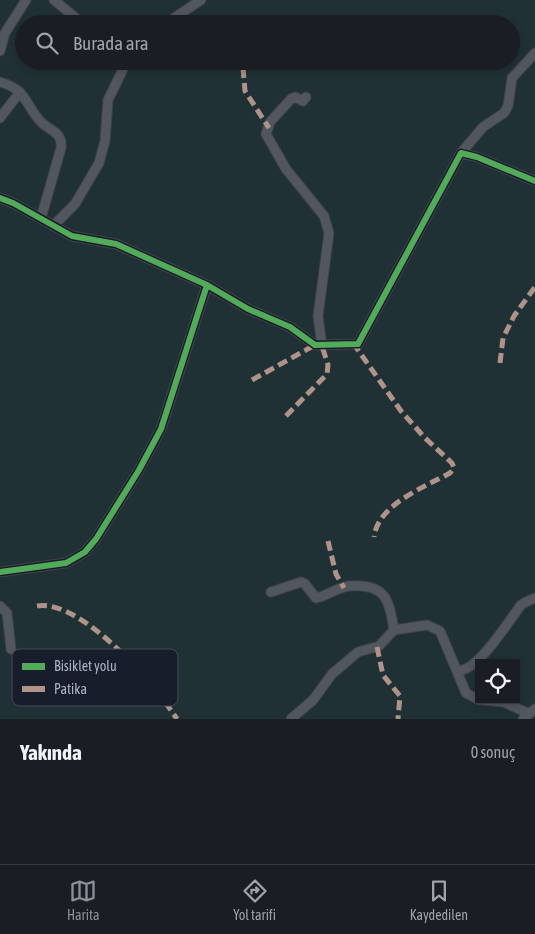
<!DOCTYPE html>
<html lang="tr">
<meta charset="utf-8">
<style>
body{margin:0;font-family:"Asap Condensed",sans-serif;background:#23262c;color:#f1f3f6}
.controls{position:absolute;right:15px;bottom:15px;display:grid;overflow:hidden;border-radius:0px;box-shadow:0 2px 8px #0003}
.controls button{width:45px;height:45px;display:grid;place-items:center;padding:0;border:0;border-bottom:1px solid #383b41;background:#1a1d24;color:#f1f3f6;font:25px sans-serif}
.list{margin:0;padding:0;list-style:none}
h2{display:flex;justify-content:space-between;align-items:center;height:65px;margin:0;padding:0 20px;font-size:21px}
h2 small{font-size:16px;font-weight:400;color:#9fa2a6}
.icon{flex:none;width:28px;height:28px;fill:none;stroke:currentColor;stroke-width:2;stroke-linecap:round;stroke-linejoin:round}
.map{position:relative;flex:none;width:535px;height:719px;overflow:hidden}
.search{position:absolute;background:#1a1d24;box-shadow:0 2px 8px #0003;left:15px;right:15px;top:15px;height:55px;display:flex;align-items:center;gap:12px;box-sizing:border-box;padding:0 18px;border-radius:28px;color:#9fa2a6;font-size:19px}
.sheet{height:145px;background:#1a1d24}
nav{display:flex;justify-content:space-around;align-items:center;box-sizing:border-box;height:70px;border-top:1px solid #383b41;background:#1a1d24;font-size:14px;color:#9fa2a6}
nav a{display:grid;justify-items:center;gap:2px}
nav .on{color:#8c9099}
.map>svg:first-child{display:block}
.green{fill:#203135;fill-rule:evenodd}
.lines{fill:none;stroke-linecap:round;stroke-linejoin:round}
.minor-casing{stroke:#3f4249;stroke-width:11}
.minor{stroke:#52565e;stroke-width:9}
.quiet{stroke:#af9288;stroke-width:5;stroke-dasharray:10 5;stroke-linecap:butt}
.cycleway-casing{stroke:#171d2a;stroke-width:9}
.cycleway{stroke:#51ab58;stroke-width:6}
.key{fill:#171d2a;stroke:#434a58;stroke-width:1}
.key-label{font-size:14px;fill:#abb2c3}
</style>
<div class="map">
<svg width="535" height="719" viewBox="0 0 535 719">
<rect width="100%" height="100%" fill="#232730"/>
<path class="green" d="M 0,0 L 535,0 L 535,719 L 0,719 ZM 24,24 L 511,24 L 511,61 L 24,61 ZM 479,663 L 516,663 L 516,700 L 479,700 Z"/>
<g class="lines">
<defs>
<path id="minor" d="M 54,0 L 83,24
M 165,24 L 201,0
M 0,51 L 5,33 L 26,0
M 0,82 C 27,89 25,105 41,122 C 50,131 63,132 61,148 L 41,218
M 306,97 L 303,101 L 295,97 L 291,99 L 270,122 L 266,134 L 286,169 L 324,216 L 329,233 L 318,316 L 322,346
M 0,118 L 20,92
M 461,153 L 483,127 L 504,113 L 508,106 L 512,78 L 535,53
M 0,198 L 13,203 L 72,236 L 116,244 L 207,285 L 248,309 L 290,327 L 315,345 L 358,344 L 461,153 L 477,157 L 535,181
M 53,226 L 75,204 L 99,163 L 105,141 L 108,100 L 127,61
M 0,572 L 66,563 L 85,552 L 96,539 L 139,470 L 161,429 L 207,285
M 271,592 L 301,582 L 305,584 L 316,598 C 327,596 338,587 349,586 C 386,583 389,600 394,630
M 0,606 L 7,613 L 11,649
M 457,670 C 476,675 510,619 521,605 C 525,602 530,600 535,598
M 482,700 L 503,702 L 528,713
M 291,719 L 313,700 L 332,674 L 358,652 L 379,646 L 394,630 L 427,625 L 440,631 L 466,693 L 479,700
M 523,719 L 535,709"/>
</defs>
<use href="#minor" class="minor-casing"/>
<use href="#minor" class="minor"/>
<path class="quiet" d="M 243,68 L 245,91 L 269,128
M 353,343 L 401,411 L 425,438 L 452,463 L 454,468 L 450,473 C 425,487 378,504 374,537
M 500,363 L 503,338 L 514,316 L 535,287
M 252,380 L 315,345
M 286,416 L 327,374 L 328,365 L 322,346
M 328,541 L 336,574 L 344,588
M 37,606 C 82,599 154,684 177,719
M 377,647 L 383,675 L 400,696 L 398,719"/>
<defs>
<path id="cycleway" d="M 0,198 L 13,203 L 72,236 L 116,244 L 207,285 L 248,309 L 290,327 L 315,345 L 358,344 L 461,153 L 477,157 L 535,181
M 0,572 L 66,563 L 85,552 L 96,539 L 139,470 L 161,429 L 207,285"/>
</defs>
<use href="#cycleway" class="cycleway-casing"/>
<use href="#cycleway" class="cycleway"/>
</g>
<rect x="12" y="649" width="166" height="57" rx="8" class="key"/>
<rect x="22" y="663" width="23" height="7" fill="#51ab58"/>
<rect x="22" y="686" width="23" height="6" fill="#af9288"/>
<g class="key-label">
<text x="54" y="671">Bisiklet yolu</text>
<text x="54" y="694">Patika</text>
</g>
</svg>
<div class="controls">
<button><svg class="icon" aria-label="locate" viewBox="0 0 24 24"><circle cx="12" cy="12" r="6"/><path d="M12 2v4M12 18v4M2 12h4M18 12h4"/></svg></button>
</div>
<div class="search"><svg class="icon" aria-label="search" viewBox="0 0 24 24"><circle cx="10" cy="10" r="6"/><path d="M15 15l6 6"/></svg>Burada ara</div>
</div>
<section class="sheet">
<h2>Yakında<small>0 sonuç</small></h2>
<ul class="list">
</ul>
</section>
<nav>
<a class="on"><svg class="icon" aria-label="map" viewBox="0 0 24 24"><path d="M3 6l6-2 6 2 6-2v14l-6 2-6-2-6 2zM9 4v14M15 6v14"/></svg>Harita</a>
<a><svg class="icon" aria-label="directions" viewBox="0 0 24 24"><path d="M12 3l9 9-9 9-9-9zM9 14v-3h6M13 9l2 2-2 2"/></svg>Yol tarifi</a>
<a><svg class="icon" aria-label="saved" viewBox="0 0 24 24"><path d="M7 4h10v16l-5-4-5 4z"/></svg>Kaydedilen</a>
</nav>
